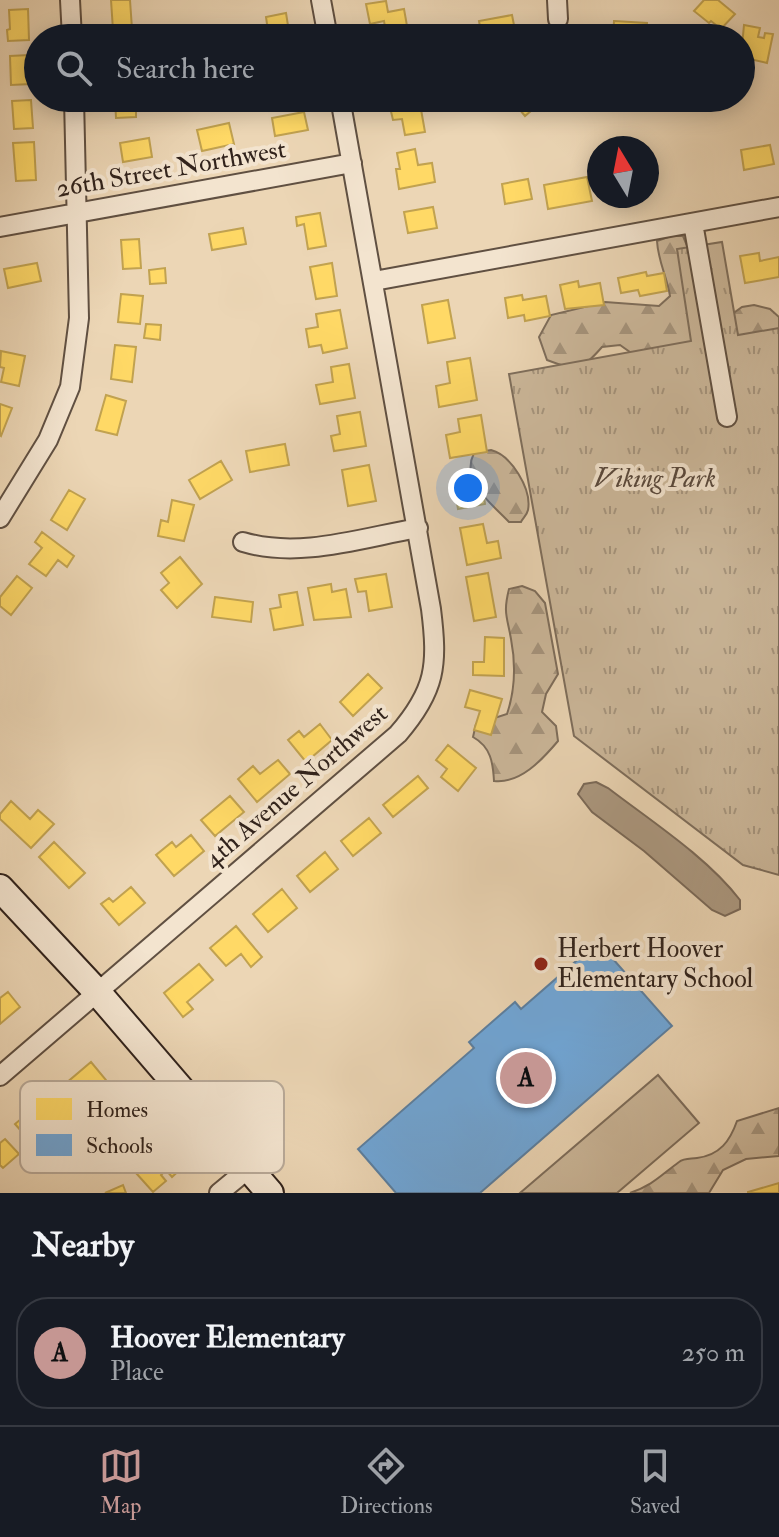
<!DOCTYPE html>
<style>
body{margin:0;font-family:"IM FELL Double Pica",serif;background:#242831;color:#f1f3f6}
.compass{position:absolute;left:587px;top:136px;width:72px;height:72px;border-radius:50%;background:#171b24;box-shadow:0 4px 20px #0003;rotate:350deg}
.you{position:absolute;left:468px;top:488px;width:28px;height:28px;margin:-20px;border:6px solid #fff;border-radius:50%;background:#1a73e8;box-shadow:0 0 0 12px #1a73e833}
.badge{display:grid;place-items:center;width:52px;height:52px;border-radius:50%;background:#c59692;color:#111;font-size:26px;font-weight:700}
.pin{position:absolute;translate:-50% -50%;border:4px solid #fff;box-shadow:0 2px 8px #0006}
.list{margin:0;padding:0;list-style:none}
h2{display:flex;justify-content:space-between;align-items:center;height:104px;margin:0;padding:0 32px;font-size:34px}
h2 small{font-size:26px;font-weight:400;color:#9ea1a6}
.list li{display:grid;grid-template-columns:52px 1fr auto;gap:24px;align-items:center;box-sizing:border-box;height:112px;margin:0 16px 16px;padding:0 16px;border:2px solid #363941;border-radius:32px}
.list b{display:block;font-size:30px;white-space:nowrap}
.list p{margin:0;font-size:26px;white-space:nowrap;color:#9ea1a6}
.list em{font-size:26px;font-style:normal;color:#9ea1a6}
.icon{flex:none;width:44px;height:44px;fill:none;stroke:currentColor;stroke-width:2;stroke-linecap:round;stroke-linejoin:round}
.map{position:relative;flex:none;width:779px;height:1193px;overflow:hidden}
.search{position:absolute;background:#171b24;box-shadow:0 4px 20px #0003;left:24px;right:24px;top:24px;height:88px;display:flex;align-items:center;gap:20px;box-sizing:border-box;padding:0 28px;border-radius:44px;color:#9ea1a6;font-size:30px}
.sheet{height:232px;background:#171b24}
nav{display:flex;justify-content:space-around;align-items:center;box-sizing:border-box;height:112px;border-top:2px solid #363941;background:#171b24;font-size:22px;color:#9ea1a6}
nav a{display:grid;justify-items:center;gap:4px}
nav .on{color:#c59692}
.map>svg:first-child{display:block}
.green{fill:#ccb89b;stroke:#7e6e5c;stroke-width:2}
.forest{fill:url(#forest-firs);stroke:#7e6e5c;stroke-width:2}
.park{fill:url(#park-tufts);stroke:#7e6e5c;stroke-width:2}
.water{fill:#ac9981;stroke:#7b6a59;stroke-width:2}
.homes{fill:#ffd966;stroke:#c1a250;stroke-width:2}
.schools{fill:#6fa8dc;stroke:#5c80a2;stroke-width:2}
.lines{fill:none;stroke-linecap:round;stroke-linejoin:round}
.street-casing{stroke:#605042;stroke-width:22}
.secondary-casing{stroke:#31231c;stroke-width:30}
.street{stroke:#f3e4cf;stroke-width:18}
.secondary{stroke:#f3e4cf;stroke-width:26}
.poi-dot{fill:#8f2418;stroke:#f3e4cf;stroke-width:3}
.labels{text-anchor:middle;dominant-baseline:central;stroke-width:8;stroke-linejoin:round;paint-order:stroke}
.street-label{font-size:26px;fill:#31231c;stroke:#f3e4cf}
.park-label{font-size:26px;font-style:italic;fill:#58483c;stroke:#f3e4cf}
.poi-label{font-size:26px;fill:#31231c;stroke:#f3e4cf;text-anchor:start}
.key{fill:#f3e4cf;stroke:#b9aa99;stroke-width:2}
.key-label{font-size:22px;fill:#31231c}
</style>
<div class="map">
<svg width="779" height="1193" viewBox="0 0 779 1193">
<defs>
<pattern id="forest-firs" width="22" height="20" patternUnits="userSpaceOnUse" patternTransform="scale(2)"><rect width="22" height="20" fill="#ccb89b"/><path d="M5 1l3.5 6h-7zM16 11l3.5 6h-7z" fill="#a6957e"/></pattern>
<pattern id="park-tufts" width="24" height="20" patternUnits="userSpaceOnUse" patternTransform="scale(2)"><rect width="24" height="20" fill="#ccb89b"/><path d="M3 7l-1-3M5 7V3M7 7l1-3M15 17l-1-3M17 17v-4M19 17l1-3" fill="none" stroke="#a6957e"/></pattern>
</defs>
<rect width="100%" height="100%" fill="#ecd6b5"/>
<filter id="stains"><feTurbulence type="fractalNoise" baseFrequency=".0025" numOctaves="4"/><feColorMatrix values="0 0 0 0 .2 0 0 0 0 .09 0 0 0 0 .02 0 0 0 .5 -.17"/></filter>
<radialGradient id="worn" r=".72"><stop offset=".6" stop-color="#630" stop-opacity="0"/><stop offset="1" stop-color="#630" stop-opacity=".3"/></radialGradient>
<path class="green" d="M 658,1075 L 699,1123 L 617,1193 L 520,1193 Z"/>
<path class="forest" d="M 671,236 L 683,236 L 690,253 L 703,343 L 654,369 L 620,345 L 602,347 C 582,370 576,371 547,360 L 539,337 L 551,315 L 605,302 L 659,306 L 670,296 C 667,277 658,261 657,241 Z
M 754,305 L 770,309 L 779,317 L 779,408 L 766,402 L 728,317 L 742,307 Z
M 491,450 C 511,455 532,489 528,510 C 527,515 523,518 521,522 L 509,522 C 491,503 460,481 474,453 Z
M 522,586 L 535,591 L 545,603 L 558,674 L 546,694 L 542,712 L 556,726 L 558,741 C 542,760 520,784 494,781 C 493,763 491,747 473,737 L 476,724 L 507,714 C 515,690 516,665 511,639 C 507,616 503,613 509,589 Z
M 779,1108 L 779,1156 L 746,1159 L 723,1170 L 709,1193 L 630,1193 C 653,1185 660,1176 679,1162 C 684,1158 690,1159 697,1158 C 720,1155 730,1141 737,1121 Z"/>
<path class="park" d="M 722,242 L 738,335 L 779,328 L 779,875 L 743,865 L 574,736 L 509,374 L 691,341 L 677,249 Z"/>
<path class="water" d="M 596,782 L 608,788 C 651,821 707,857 740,900 L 740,909 L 725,916 L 712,910 L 644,851 L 592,812 L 578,794 L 584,784 Z"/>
<path class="homes" d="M 111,0 L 130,0 L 132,29 L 113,30 Z
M 704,0 L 718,0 L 735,14 L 721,29 L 711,21 L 709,23 L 694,11 Z
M 386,1 L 388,12 L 404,9 L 409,37 L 387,38 L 384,21 L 370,24 L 366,4 Z
M 28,9 L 29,40 L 8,41 L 7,30 L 10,29 L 9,10 Z
M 286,13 L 290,38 L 269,38 L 266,17 Z
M 512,15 L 515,30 L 501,33 L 502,38 L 482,38 L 479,21 Z
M 614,21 L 647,23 L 646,38 L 613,38 Z
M 744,25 L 760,28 L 758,37 L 764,38 L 765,33 L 773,34 L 767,63 L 741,57 Z
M 29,55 L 31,84 L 11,85 L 10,56 Z
M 115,98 L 136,98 L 136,117 L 116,118 Z
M 419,98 L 425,132 L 405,135 L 402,119 L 393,120 L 389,103 Z
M 510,98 L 546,98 L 525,116 Z
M 31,100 L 33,128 L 14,129 L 12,101 Z
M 304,112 L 308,130 L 275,136 L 272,118 Z
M 229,123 L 234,144 L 202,151 L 197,130 Z
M 149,138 L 152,157 L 123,162 L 120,143 Z
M 34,142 L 36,180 L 16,181 L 13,143 Z
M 770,145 L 774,164 L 744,170 L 741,150 Z
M 415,149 L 418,165 L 432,163 L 435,182 L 399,189 L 396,169 L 400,169 L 397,153 Z
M 651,164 L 655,185 L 647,186 L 647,165 Z
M 587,177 L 592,201 L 548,209 L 544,185 Z
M 528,179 L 532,199 L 505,204 L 502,184 Z
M 433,207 L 437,228 L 408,233 L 404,212 Z
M 320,213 L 326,246 L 308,249 L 304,224 L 297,226 L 296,217 Z
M 243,228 L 246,244 L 212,250 L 209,234 Z
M 139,239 L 141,268 L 123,269 L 121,240 Z
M 759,253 L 760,261 L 779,257 L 779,277 L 745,283 L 740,256 Z
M 37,263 L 41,281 L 8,288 L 4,269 Z
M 332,263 L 337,296 L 316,299 L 310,267 Z
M 165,268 L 166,283 L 150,284 L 149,270 Z
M 646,272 L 647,276 L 664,273 L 667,291 L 640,296 L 638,290 L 621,293 L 618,278 Z
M 578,281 L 579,287 L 600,283 L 604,305 L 565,309 L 560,285 Z
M 121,294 L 143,296 L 140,324 L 118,322 Z
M 522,295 L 523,300 L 546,296 L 550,316 L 525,321 L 524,315 L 508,318 L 505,298 Z
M 448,300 L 455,338 L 428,343 L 422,305 Z
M 340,310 L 347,348 L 323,353 L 321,345 L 309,347 L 306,329 L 318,327 L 316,314 Z
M 146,324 L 161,325 L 160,340 L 144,338 Z
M 115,345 L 136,347 L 132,382 L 111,379 Z
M 1,351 L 25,356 L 19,386 L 1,382 L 4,368 L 0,367 Z
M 470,358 L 477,400 L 439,407 L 436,386 L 450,383 L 447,362 Z
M 349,364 L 355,398 L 320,404 L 316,385 L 333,382 L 331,367 Z
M 106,395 L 126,401 L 117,435 L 96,430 Z
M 0,404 L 12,408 L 1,436 L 0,435 Z
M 360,412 L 366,446 L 334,451 L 331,436 L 340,434 L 337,416 Z
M 481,415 L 487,452 L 450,458 L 446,435 L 460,432 L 458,419 Z
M 285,444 L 289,465 L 250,472 L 246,451 Z
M 221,461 L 232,480 L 200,499 L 189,480 Z
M 369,465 L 376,501 L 348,506 L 342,470 Z
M 482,482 L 485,504 L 458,509 L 454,487 Z
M 69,490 L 85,499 L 67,530 L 51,520 Z
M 172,500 L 194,505 L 184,541 L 158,536 L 161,520 L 168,522 Z
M 483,524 L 487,543 L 498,541 L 501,558 L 467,565 L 460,528 Z
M 42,532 L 74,556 L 67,567 L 58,560 L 46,576 L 29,564 L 42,548 L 35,542 Z
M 180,557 L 202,584 L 177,608 L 161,590 L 169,583 L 161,573 Z
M 488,573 L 496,617 L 474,621 L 466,577 Z
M 386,574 L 392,607 L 369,611 L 366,591 L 358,592 L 355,579 Z
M 17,576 L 32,588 L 11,615 L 0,606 L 0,597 Z
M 331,584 L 332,592 L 346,589 L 351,617 L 314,620 L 308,588 Z
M 297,592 L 303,625 L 274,630 L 270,609 L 281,607 L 279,595 Z
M 215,597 L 253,602 L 251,622 L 212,617 Z
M 485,637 L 504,638 L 504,676 L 473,675 L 473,662 L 484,662 Z
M 368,674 L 382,688 L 353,716 L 340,702 Z
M 470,690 L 502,699 L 491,735 L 474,730 L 480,711 L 465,707 Z
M 320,724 L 332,740 L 306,762 L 288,740 L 299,731 L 304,737 Z
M 448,745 L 476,768 L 458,791 L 441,777 L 447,769 L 436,760 Z
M 278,760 L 290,774 L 257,802 L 238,779 L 253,766 L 260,774 Z
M 418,776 L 428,788 L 393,817 L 383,805 Z
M 230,796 L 244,812 L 215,836 L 201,820 Z
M 11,801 L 30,819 L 38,810 L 54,824 L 31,848 L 0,819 L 0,814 Z
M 369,818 L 381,833 L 353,856 L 341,841 Z
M 191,835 L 204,851 L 174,876 L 156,855 L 172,842 L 176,847 Z
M 54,842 L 85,873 L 69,888 L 39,857 Z
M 325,852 L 338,869 L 310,892 L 297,876 Z
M 131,887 L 145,903 L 119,925 L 101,904 L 109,898 L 113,902 Z
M 282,889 L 297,908 L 268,932 L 253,914 Z
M 236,926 L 262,957 L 251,967 L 241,954 L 226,966 L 210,948 Z
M 199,964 L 213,980 L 187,1002 L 193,1009 L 183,1017 L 164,993 Z
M 8,992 L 20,1007 L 0,1024 L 0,998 Z
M 91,1062 L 106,1080 L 87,1095 L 90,1100 L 76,1112 L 58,1090 Z
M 46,1098 L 61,1115 L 30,1141 L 15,1124 Z
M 5,1139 L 19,1154 L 3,1168 L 0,1165 L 0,1143 Z
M 167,1145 L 185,1165 L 172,1177 L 166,1170 L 161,1175 L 166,1181 L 153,1192 L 136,1173 Z
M 779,1183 L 779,1193 L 748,1193 L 748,1192 Z
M 123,1185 L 126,1193 L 105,1193 Z"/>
<path class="schools" d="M 598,942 L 672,1026 L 480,1193 L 396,1193 L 358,1149 L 474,1048 L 469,1042 L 515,1002 L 521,1009 Z"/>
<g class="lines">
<defs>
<path id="street" d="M 70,0 L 72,38
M 321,0 L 328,38
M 557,0 L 558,19
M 693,223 L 727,417
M 0,227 L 352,163
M 374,281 L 779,207
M 0,518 L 48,440 L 70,387 L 79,318 L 74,98
M 243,542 C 299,559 361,538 418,528
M 0,1076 L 398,734 C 436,690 438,665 431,609 L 340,98
M 219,1193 L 248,1169"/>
<path id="secondary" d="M 0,888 L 98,993 L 270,1193"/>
</defs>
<use href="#street" class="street-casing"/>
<use href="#secondary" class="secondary-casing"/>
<use href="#street" class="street"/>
<use href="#secondary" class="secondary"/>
</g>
<circle class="poi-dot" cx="541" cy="964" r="8"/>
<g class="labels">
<g class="street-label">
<text transform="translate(171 169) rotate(-10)">26th Street Northwest</text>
<text transform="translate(296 786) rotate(-41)">4th Avenue Northwest</text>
</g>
<g class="park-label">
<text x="655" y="479">Viking Park</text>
</g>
<g class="poi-label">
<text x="557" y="949">Herbert Hoover<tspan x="557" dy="30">Elementary School</tspan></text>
</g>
</g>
<rect x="20" y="1081" width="264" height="92" rx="12" class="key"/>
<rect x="36" y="1098" width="36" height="22" fill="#ffd966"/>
<rect x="36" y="1134" width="36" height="22" fill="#6fa8dc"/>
<g class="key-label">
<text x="86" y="1117">Homes</text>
<text x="86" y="1153">Schools</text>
</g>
<rect width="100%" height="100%" filter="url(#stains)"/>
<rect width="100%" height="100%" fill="url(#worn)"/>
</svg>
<svg class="compass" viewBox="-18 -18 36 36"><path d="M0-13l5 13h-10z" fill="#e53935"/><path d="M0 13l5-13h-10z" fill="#9ea1a6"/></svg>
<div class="you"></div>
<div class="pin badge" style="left:526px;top:1078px">A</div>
<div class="search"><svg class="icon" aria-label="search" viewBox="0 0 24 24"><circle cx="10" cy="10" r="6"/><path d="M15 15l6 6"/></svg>Search here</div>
</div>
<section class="sheet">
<h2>Nearby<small></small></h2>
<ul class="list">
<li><span class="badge">A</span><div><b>Hoover Elementary</b><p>Place</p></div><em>250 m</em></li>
</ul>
</section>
<nav>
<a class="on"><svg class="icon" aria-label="map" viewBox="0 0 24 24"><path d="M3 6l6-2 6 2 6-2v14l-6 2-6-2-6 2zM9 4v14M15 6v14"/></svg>Map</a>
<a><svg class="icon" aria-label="directions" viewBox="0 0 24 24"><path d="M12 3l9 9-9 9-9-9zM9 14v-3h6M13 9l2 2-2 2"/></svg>Directions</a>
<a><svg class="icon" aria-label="saved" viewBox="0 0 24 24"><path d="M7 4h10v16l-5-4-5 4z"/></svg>Saved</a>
</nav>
